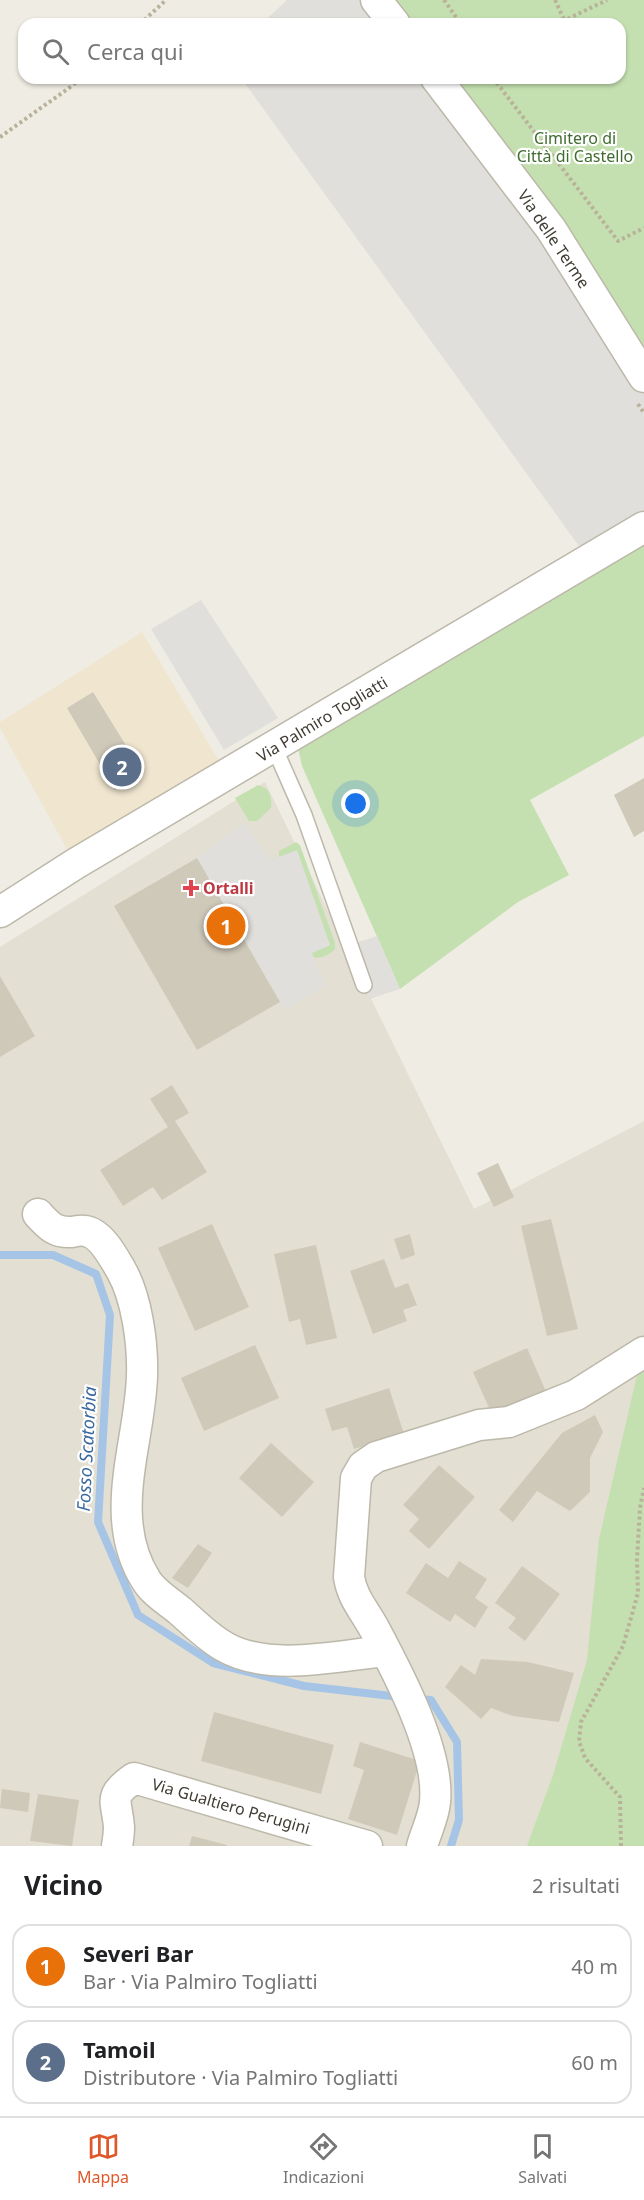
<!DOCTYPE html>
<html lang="it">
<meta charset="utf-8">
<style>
body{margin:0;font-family:"Noto Sans",sans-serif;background:#f2f2f2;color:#202124}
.you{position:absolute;left:356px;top:804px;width:21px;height:21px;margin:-15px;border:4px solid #fff;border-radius:50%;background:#1a73e8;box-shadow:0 0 0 9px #1a73e833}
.badge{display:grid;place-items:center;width:39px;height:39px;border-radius:50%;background:#e0582a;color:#fff;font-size:20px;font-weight:700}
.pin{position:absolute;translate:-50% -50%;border:3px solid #fff;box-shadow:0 2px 6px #0006}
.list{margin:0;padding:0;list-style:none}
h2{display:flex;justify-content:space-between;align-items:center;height:78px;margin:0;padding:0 24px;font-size:26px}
h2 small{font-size:20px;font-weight:400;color:#757577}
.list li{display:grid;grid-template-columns:39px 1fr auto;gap:18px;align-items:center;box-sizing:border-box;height:84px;margin:0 12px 12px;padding:0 12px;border:2px solid #e0e0e0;border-radius:18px}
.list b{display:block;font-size:22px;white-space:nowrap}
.list p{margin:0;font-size:20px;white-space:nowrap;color:#757577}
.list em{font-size:20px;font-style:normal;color:#757577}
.icon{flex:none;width:33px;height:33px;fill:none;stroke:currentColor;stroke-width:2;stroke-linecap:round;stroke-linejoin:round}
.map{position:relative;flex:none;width:644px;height:1846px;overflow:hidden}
.search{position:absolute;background:#fff;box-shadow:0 2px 4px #0004;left:18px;right:18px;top:18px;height:66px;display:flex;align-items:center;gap:15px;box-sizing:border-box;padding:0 21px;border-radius:18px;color:#757577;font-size:22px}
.sheet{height:270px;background:#fff}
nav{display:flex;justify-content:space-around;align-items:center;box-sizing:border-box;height:84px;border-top:2px solid #e0e0e0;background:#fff;font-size:16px;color:#757577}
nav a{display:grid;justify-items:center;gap:3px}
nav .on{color:#e0582a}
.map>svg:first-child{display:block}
.residential{fill:#e3dfd2}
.commercial{fill:#f0e6d0}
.green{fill:#c5e0b0}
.parking{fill:#e0dfdb}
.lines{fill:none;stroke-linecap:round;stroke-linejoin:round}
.stream{stroke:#a6c5e6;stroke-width:8}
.building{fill:#cfc9ba}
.service-casing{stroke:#bcb8aa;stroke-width:18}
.minor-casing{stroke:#bcb8aa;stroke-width:33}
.path{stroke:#b9b29a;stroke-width:4;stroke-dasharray:3 3;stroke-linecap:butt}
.service{stroke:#fff;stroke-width:15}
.minor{stroke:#fff;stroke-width:30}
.health-dot{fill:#e0444e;stroke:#fff;stroke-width:2}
.labels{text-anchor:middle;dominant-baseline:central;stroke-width:4.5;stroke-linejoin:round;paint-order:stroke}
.park-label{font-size:16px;fill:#406b2f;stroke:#fff}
.street-label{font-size:16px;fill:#413d34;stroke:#fff}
.health-label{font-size:16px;font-weight:bold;fill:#be3a42;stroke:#fff;text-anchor:start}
.water-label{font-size:18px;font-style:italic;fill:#3b6a9f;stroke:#fff}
</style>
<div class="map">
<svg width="644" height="1846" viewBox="0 0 644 1846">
<rect width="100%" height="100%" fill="#efede3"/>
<path class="residential" d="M 265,782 L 474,1209 L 644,1121 L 644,1846 L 0,1846 L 0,947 Z"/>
<path class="commercial" d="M 142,632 L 227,774 L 75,864 L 0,728 L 0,722 Z"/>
<path class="green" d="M 376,0 L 644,0 L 644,377 L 436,78 L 620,78 L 620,24 L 395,24 Z
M 644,527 L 644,736 L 530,800 L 569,875 L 518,902 L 400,989 L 302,766 L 295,735 Z
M 258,785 C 270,788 272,797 271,808 L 257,821 L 249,821 L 235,798 Z
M 296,842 L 300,845 L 335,943 L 335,949 C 330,955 321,959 313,957 L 311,953 L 330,945 L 279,857 L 279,851 Z
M 644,1372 L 644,1846 L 527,1846 L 553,1775 L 587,1660 L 599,1539 L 637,1375 Z"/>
<path class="parking" d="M 287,0 L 376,0 L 395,24 L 261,24 Z
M 241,78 L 436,78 L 644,377 L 644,527 L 589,560 Z
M 201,600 L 278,718 L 224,750 L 151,629 Z
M 244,823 L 271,860 L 297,850 L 330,945 L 312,953 L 325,986 L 285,1010 L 197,858 Z
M 377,936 L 400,989 L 370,999 L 349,945 Z"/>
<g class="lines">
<path class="stream" d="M 0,1255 L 53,1255 L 96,1274 L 110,1315 L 98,1522 L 138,1615 L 213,1663 L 304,1686 L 400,1697
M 416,1699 L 431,1700 L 457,1742 L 459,1820 L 451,1846"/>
</g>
<path class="building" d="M 93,692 L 143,773 L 115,790 L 67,708 Z
M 644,778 L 644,831 L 634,837 L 614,795 Z
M 197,858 L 280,1002 L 197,1050 L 114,906 Z
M 0,976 L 35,1036 L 0,1057 Z
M 172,1085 L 189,1113 L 175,1121 L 207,1172 L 162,1200 L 153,1187 L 123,1206 L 100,1170 L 168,1127 L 150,1099 Z
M 498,1163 L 514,1197 L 494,1207 L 477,1173 Z
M 551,1219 L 578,1329 L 547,1336 L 521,1226 Z
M 212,1224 L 249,1307 L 195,1331 L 158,1248 Z
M 410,1234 L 415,1255 L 401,1260 L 394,1239 Z
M 316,1245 L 337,1338 L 306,1345 L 300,1319 L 289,1322 L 274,1254 Z
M 384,1259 L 395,1288 L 408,1283 L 417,1305 L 403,1310 L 407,1321 L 373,1334 L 350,1271 Z
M 255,1345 L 279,1398 L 204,1431 L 181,1378 Z
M 527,1348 L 548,1396 L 494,1419 L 473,1372 Z
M 389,1388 L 404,1434 L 354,1449 L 347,1427 L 332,1431 L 325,1409 Z
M 595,1415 L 603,1432 L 590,1458 L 590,1492 L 570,1511 L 537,1491 L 513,1522 L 499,1510 L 562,1433 Z
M 271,1443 L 314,1482 L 282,1517 L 239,1478 Z
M 439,1465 L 475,1497 L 429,1549 L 409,1531 L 419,1519 L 403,1505 Z
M 198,1544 L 212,1553 L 188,1588 L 172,1578 Z
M 459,1561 L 487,1579 L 475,1598 L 488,1607 L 475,1628 L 455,1614 L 450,1622 L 406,1593 L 426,1563 L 448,1578 Z
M 522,1566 L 560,1594 L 525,1641 L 508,1628 L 516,1618 L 495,1603 Z
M 481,1659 L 528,1662 L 574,1673 L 559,1722 L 513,1716 L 491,1708 L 481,1719 L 445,1687 L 461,1665 L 475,1675 Z
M 214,1712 L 334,1745 L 321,1794 L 201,1761 Z
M 360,1742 L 420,1761 L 397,1835 L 348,1819 L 364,1770 L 353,1766 Z
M 2,1789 L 30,1793 L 28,1812 L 0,1808 Z
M 38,1794 L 79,1800 L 72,1846 L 30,1841 Z
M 192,1836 L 227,1845 L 227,1846 L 189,1846 Z"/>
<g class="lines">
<defs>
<path id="service" d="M 274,747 L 304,815 L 364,985"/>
<path id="minor" d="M 376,0 L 395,24
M 436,78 L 551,229 L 644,377
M 0,912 L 75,864 L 644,527
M 38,1214 C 49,1226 55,1233 72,1232 C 76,1231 81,1230 85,1231 C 101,1233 114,1258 121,1270 C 137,1298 143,1344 142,1376 C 140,1443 106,1517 146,1580 C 153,1592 168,1601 179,1610 C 193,1622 208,1638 225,1647 C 269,1672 337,1656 385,1651
M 117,1846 C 118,1840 119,1833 119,1827 C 117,1800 107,1797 134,1778 L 367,1846
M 422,1846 C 426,1832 434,1816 435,1802 C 440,1752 398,1673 375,1630 C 365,1611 352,1598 349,1577 L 356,1478 L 363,1466 L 376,1457 L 479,1425 L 509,1422 L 576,1395 L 644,1352"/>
</defs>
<use href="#service" class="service-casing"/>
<use href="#minor" class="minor-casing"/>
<path class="path" d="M 444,0 L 461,24
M 555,0 L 566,24
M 140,24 L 166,0
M 557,24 L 607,0
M 493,78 L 618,241 L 644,228
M 0,137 L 69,88 L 81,78
M 638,404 L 644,413
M 621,1846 L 620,1797 L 585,1758 L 579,1741 L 581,1722 L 623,1646 L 638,1593 L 637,1560 L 640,1508 L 644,1488"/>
<use href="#service" class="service"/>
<use href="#minor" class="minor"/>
</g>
<path class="health-dot" d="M188 879h6v6h6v6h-6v6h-6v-6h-6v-6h6z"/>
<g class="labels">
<g class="park-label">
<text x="575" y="138">Cimitero di<tspan x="575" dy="18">Città di Castello</tspan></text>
</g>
<g class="street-label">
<text transform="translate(554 239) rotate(56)">Via delle Terme</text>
<text transform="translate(322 719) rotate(-31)">Via Palmiro Togliatti</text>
<text transform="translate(231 1806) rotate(16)">Via Gualtiero Perugini</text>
</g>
<g class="health-label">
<text x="203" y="888">Ortalli</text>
</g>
<g class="water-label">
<text transform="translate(86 1449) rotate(-87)">Fosso Scatorbia</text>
</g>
</g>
</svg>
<div class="you"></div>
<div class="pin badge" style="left:226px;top:926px;background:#e8710a">1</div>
<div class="pin badge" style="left:122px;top:767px;background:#5c6f8a">2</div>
<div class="search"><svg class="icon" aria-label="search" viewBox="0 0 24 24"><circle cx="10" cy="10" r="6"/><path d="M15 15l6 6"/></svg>Cerca qui</div>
</div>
<section class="sheet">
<h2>Vicino<small>2 risultati</small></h2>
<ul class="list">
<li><span class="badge" style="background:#e8710a">1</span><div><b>Severi Bar</b><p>Bar · Via Palmiro Togliatti</p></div><em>40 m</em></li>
<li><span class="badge" style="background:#5c6f8a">2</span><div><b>Tamoil</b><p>Distributore · Via Palmiro Togliatti</p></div><em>60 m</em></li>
</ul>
</section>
<nav>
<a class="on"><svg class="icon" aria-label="map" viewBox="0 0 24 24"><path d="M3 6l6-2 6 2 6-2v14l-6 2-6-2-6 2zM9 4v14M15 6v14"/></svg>Mappa</a>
<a><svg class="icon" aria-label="directions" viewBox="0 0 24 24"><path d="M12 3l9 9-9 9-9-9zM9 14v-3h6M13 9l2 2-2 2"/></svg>Indicazioni</a>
<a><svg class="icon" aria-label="saved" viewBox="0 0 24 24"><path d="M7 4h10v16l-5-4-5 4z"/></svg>Salvati</a>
</nav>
